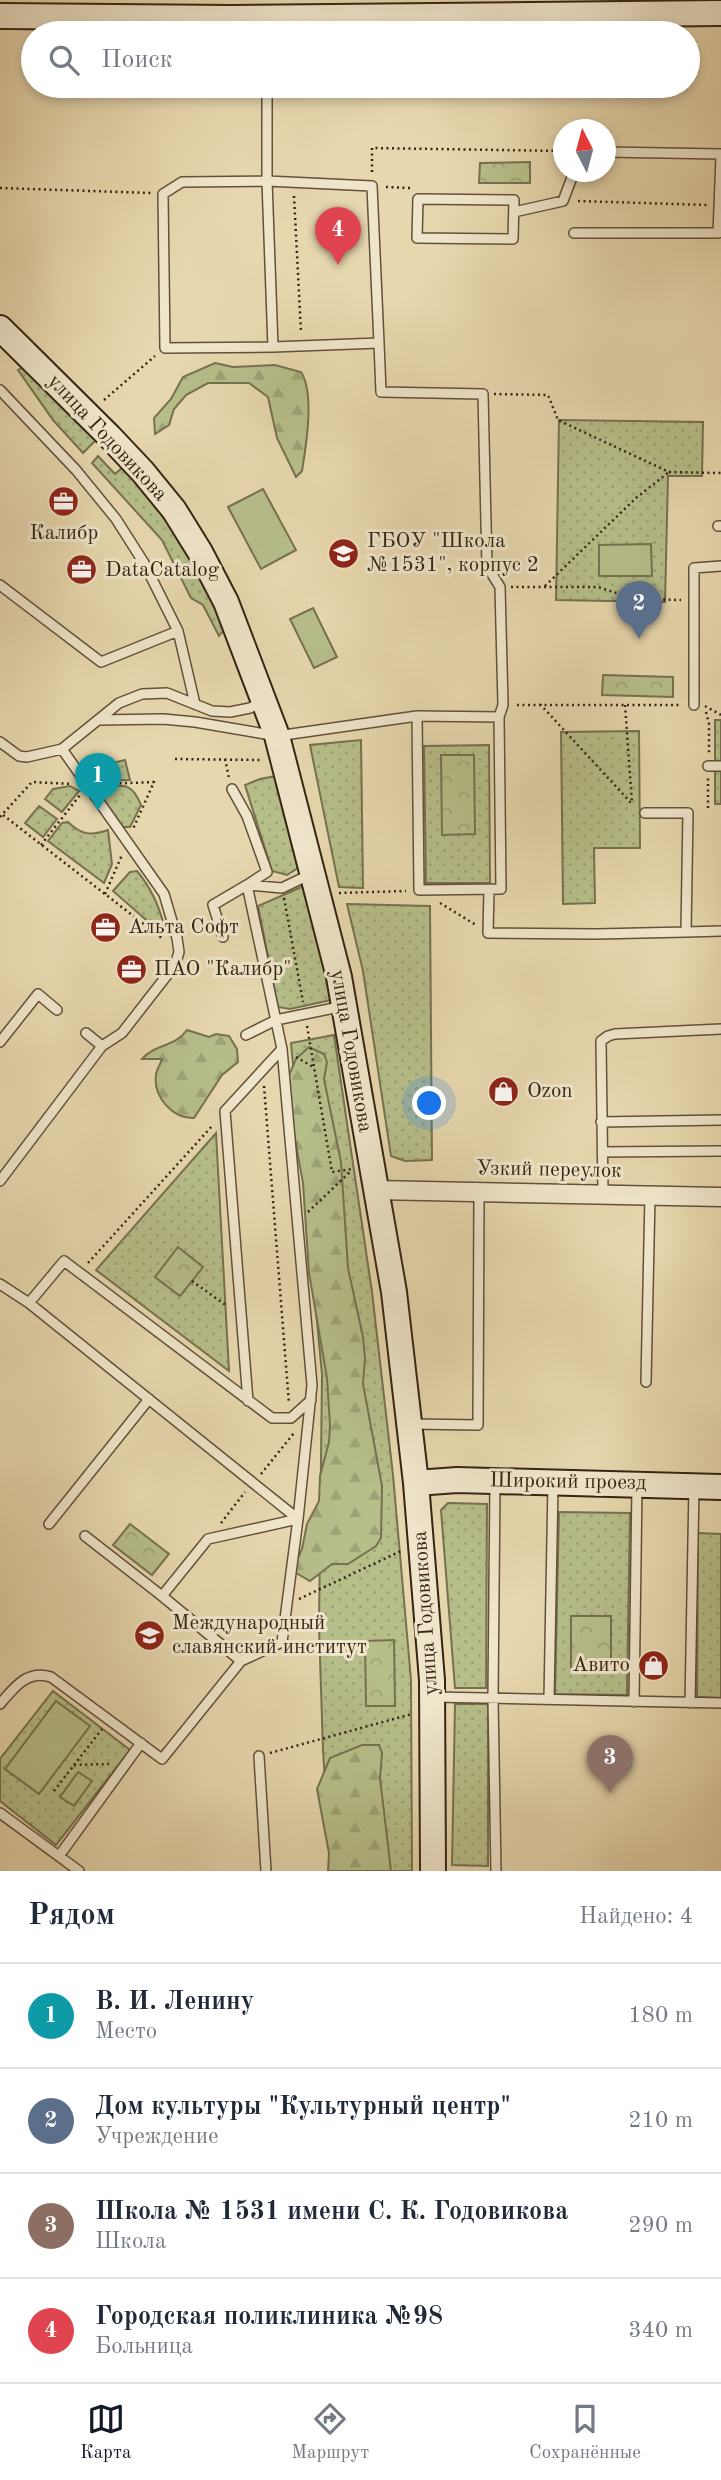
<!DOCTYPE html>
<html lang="ru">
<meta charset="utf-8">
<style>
body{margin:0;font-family:"Old Standard TT",serif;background:#f2f2f3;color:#1f2937}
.compass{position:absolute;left:553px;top:119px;width:63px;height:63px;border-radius:50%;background:#fff;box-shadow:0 4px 10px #0003;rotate:354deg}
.you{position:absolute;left:430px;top:1104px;width:24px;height:24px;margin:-18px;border:5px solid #fff;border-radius:50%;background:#1a73e8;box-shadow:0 0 0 10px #1a73e833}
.badge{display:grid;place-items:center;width:46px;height:46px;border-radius:50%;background:#111827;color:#fff;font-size:23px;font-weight:700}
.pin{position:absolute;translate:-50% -58px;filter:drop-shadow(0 2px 4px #0008)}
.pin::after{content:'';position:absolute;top:37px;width:24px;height:21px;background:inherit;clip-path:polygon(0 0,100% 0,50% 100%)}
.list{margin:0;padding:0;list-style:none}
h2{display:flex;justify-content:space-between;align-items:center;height:91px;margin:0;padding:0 28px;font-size:30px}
h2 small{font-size:23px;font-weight:400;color:#747a83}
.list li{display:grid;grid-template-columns:46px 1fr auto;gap:21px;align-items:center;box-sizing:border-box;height:105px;padding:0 28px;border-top:2px solid #e0e1e3}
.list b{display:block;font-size:26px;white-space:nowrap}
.list p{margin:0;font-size:23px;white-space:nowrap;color:#747a83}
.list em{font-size:23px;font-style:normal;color:#747a83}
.icon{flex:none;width:38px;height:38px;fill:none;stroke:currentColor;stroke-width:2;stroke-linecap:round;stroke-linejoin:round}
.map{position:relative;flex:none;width:721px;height:1871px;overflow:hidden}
.search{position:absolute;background:#fff;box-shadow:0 4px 10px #0003;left:21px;right:21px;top:21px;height:77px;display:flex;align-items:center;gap:18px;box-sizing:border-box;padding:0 24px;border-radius:38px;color:#747a83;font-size:26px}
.sheet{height:511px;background:#fff}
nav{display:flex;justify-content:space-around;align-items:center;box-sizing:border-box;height:98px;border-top:2px solid #e0e1e3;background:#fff;font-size:19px;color:#747a83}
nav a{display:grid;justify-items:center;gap:4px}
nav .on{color:#111827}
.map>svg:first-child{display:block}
.grass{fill:url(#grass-dots);stroke:#76714e;stroke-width:2}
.forest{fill:url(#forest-firs);stroke:#76714e;stroke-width:2}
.park{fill:url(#park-crowns);stroke:#76714e;stroke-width:2}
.garden{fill:#b6be8a;stroke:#76714e;stroke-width:2}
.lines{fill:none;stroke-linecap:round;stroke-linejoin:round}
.lane-casing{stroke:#62513a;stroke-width:12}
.street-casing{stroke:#62513a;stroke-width:21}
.secondary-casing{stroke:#352413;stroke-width:28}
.path{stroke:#352413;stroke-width:2.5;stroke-dasharray:2 3.5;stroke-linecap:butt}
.lane{stroke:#efe5ca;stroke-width:9}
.street{stroke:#efe5ca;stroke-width:18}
.secondary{stroke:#efe5ca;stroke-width:24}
.labels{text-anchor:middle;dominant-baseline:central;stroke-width:6;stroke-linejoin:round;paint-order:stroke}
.street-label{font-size:21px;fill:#352413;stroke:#efe5ca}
.poi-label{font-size:21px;fill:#352413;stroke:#efe5ca;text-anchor:start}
</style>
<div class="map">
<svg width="721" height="1871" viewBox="0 0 721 1871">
<defs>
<pattern id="grass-dots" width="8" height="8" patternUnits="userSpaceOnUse" patternTransform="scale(1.75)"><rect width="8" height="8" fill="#b6be8a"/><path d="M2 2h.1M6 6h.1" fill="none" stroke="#9da376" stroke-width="1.8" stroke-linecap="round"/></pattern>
<pattern id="forest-firs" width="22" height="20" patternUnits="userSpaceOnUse" patternTransform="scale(1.75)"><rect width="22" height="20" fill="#b6be8a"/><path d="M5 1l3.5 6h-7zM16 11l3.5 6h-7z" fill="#9da376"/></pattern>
<pattern id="park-crowns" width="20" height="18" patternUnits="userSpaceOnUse" patternTransform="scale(1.75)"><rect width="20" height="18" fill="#b6be8a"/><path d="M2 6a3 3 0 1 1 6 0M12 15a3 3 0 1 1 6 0" fill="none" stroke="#9da376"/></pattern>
</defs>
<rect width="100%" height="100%" fill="#e7d7ae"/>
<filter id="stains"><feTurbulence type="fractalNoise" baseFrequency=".00286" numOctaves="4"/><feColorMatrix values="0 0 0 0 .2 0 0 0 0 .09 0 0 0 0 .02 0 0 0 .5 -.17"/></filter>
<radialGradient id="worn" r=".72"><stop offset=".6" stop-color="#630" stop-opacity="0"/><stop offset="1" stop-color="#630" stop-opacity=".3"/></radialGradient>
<path class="grass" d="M 25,366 L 96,440 L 83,453 L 53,420 L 18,370 Z
M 559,420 L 703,422 L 702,476 L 668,476 L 665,602 L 556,600 Z
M 98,456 L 115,474 L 123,467 L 147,493 L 174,529 L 226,627 L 219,636 L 203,605 L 191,598 L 162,540 L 92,463 Z
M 715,720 L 721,720 L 721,804 L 715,804 Z
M 639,731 L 640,848 L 594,848 L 595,903 L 563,904 L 561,732 Z
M 361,740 L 363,888 L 339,887 L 310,745 Z
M 489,745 L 490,883 L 426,883 L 424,746 Z
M 125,760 L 130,780 L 91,781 L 84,770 Z
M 276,776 L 301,866 L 287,875 L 272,871 L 245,785 L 260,779 Z
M 70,786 L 79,791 L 62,812 L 45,799 L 53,789 Z
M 98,786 C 122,786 131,780 141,805 L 130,827 L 123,827 L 97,790 Z
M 39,806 L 57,819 L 43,837 L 25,823 Z
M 68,822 C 81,835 91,836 108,830 L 112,864 L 104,883 L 48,841 L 62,823 Z
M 137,871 C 151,888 158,904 164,925 L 160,932 L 113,891 L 130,872 Z
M 306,885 L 331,1000 L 290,1009 L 278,1007 L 258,906 Z
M 347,904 L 430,906 L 432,1160 L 405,1161 L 391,1156 L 363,971 Z
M 334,1035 L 372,1292 L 393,1475 L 411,1680 L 412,1871 L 331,1871 L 323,1751 L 319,1626 L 322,1375 L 291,1043 Z
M 216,1133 L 229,1371 L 96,1270 Z
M 448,1503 L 487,1504 L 486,1688 L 455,1688 L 441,1510 Z
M 559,1512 L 630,1513 L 627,1695 L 555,1694 Z
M 698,1533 L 721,1534 L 721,1698 L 697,1697 Z
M 53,1691 L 130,1750 L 56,1845 L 0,1801 L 0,1759 Z
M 455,1704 L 488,1704 L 488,1866 L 452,1865 Z"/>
<path class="forest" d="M 215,363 L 233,367 L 275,365 L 301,372 C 315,394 306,446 302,471 L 296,477 L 277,438 L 268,397 L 249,383 L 208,383 L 186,395 L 174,409 L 169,425 L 155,434 L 154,418 L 171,399 L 183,377 Z
M 187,1030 L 209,1037 L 216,1034 L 229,1036 L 237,1049 L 238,1062 L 222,1075 L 194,1118 C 173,1119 153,1097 156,1075 C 156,1070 161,1064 162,1059 L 142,1059 C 156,1043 174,1048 187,1030 Z
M 309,1047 L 324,1054 L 327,1062 L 324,1079 L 341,1162 L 348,1268 L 363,1337 L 365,1358 L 363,1384 L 382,1486 L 381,1538 L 376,1546 L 348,1564 L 332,1564 L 310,1581 L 296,1573 L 295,1564 L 302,1549 L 307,1524 L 319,1501 L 320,1476 L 329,1442 L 330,1425 L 327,1378 L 309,1273 L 303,1183 L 286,1090 L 286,1082 L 296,1059 Z
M 362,1745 L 379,1745 L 382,1753 L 380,1778 L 391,1871 L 328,1871 L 329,1853 L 317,1789 L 330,1758 Z"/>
<path class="park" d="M 530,162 L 530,183 L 479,183 L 480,163 Z
M 603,675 L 673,677 L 673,697 L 602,695 Z
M 441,755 L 474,755 L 475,834 L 442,835 Z
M 178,1247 L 203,1267 L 180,1296 L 155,1277 Z
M 130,1524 L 169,1554 L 152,1575 L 113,1545 Z
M 571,1616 L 611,1616 L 611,1671 L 571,1671 Z
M 394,1640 L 395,1706 L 366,1706 L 365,1641 Z
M 78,1772 L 92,1781 L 74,1806 L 60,1797 Z"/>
<path class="garden" d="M 263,489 L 296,550 L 261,569 L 228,507 Z
M 651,544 L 652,576 L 599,576 L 599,545 Z
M 313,608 L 337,657 L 314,668 L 290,619 Z
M 56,1701 L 90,1726 L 39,1794 L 5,1769 Z"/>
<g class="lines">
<defs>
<path id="lane" d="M 267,86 L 267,181 L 273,347 L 165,348 L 163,194 L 182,182 L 267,181 L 372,186 L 379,343 L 273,347
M 606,152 L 721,154
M 418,199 L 514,200 L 513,239 L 417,238 Z
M 514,212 L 563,201 L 574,172
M 574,233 L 718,233 L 721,156
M 0,390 L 76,470 L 116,519 L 144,563 L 178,631 L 195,704
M 718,526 L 721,526
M 0,585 L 101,662 L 178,631
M 694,705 L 694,568 L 721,566
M 417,716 L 419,890 L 501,889 L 499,717
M 98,720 L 163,719 L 195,722 L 277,736 L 417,716 L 499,717 L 503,705 L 500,587 L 487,566 L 483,394 L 381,392 L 379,343
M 0,742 L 19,756 L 27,757 L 62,749 L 119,703 L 142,694 L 167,693 L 212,711 L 230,712 L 250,708 L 263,701
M 708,766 L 721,766
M 489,889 L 488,933 L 597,934 L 686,932 L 688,813 L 645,813
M 686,932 L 721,931
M 223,937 L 213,905 L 247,885 L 282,888 L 311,874
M 86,1033 L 102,1046
M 246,1035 L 276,1020 L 344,1006
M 0,1042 L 38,994 L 57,1010
M 601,1122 L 721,1120
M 602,1152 L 721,1151
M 0,1181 L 102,1046 L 122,1033 L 175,965 L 179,952 L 177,938 L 164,894 L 62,749
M 603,1194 L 601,1041 L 608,1036 L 615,1034 L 721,1029
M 0,1284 L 29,1303 L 298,1519 L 208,1539 L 162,1596 L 241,1661
M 29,1303 L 64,1261 L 272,1418 L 291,1418 L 311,1400
M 646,1382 L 650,1196
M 248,1401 L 225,1111 L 282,1049
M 412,1424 L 478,1425 L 479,1192
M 495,1482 L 493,1698 L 496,1871
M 49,1524 L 149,1399
M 85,1536 L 162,1596
M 433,1697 L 721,1703
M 549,1699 L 553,1484
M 634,1702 L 637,1486
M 690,1703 L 694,1487
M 0,1704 C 14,1688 27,1669 51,1677 L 162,1759 L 241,1661 L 282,1642 L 298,1519 L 312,1385 L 282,1049 L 247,885 L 267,872 L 247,816 L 232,789
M 259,1756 L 266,1871
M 0,1813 L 79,1871
M 59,1856 L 141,1743"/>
<path id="street" d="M 375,1190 L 721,1197"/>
<path id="secondary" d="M 0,16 L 231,18 L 721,13
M 0,328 L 110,437 L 143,472 L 174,510 L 200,552 L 226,602 L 277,736 L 339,977 L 394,1292 L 416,1483 L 432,1680 L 433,1871
M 416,1483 L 457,1480 L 721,1487"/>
</defs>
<use href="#lane" class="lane-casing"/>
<use href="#street" class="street-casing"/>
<use href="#secondary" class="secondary-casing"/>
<path class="path" d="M 372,172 L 372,148 L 564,151
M 386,187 L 411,188
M 0,188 L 151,193
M 294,196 L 301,332
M 578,201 L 707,205
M 494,394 L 548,395 L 558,420 L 669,472 L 721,473
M 104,400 L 155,356
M 545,586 L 636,498 L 669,472
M 511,587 L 598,587 L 635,599 L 681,600
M 540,704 L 632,804
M 517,705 L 681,705
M 625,705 L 632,803
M 705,706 L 721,715
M 706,712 L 709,724 L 709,754
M 175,759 L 262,760
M 225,759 L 229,778
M 103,784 L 154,782 L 133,829
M 708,808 L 708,778
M 3,815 L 163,939
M 0,817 L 32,782 L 72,784
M 41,845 L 80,795
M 339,893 L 406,891
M 105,894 L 122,855
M 284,898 L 303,1002
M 440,903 L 476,925
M 307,1026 L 332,1172 L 352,1169
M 296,1057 L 315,1068
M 264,1086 L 289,1404
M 308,1212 L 351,1171
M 88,1263 L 213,1125
M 192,1281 L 227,1306
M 261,1474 L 294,1433
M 221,1523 L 245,1492
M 299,1599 L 401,1551
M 270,1753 L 412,1714
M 74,1765 L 102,1729
M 54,1791 L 74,1765 L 109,1764"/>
<use href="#lane" class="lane"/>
<use href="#street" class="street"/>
<use href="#secondary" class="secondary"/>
</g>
<defs>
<symbol id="office-disc" viewBox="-11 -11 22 22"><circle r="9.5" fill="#8f2418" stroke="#efe5ca"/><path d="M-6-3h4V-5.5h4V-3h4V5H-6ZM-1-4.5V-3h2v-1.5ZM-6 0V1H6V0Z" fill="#fff"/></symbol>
<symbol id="school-disc" viewBox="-11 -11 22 22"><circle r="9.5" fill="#8f2418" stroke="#efe5ca"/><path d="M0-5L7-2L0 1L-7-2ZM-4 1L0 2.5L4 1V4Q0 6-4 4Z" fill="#fff"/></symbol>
<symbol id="shop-disc" viewBox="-11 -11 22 22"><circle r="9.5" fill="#8f2418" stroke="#efe5ca"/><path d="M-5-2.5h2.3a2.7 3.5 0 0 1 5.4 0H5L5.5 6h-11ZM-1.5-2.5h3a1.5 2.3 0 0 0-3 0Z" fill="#fff"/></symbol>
<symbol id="university-disc" viewBox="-11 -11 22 22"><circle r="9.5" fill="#8f2418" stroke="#efe5ca"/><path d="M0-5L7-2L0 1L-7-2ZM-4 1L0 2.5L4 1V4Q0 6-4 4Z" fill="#fff"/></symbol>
</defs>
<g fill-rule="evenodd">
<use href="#office-disc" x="46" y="484" width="35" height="35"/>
<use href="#school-disc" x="326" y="536" width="35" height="35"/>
<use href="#office-disc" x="64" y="552" width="35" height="35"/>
<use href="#office-disc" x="88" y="910" width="35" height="35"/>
<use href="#office-disc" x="114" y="952" width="35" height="35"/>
<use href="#shop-disc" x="486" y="1074" width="35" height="35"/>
<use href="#university-disc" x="132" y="1618" width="35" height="35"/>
<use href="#shop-disc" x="636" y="1648" width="35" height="35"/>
</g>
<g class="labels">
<g class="street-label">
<text transform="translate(107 438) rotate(47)">улица Годовикова</text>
<text transform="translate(351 1051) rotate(80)">улица Годовикова</text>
<text transform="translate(549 1170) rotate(1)">Узкий переулок</text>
<text transform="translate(568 1482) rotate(1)">Широкий проезд</text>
<text transform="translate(426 1613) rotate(-94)">улица Годовикова</text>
</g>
<g class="poi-label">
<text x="64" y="533" text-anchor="middle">Калибр</text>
<text x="367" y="541">ГБОУ "Школа<tspan x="367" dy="24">№1531", корпус 2</tspan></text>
<text x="105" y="570">DataCatalog</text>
<text x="128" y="927">Альта Софт</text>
<text x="154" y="969">ПАО "Калибр"</text>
<text x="527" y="1091">Ozon</text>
<text x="172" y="1623">Международный<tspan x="172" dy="24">славянский институт</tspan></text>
<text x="630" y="1665" text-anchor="end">Авито</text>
</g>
</g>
<rect width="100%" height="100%" filter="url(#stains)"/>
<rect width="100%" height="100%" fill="url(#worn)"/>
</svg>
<svg class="compass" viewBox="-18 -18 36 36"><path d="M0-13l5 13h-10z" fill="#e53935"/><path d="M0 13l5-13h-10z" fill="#747a83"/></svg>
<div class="you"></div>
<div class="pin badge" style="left:98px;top:811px;background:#0f9aa8">1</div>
<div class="pin badge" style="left:639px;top:639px;background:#5c6f8a">2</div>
<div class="pin badge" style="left:610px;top:1793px;background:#8d6e63">3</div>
<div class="pin badge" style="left:338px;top:265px;background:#e0444e">4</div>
<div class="search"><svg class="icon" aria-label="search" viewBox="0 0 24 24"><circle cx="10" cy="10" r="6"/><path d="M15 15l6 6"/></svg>Поиск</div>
</div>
<section class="sheet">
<h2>Рядом<small>Найдено: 4</small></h2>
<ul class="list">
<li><span class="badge" style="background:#0f9aa8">1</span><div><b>В. И. Ленину</b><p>Место</p></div><em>180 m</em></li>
<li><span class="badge" style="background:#5c6f8a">2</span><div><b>Дом культуры &quot;Культурный центр&quot;</b><p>Учреждение</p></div><em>210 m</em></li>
<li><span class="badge" style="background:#8d6e63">3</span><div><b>Школа № 1531 имени С. К. Годовикова</b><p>Школа</p></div><em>290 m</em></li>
<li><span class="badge" style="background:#e0444e">4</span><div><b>Городская поликлиника №98</b><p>Больница</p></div><em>340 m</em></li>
</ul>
</section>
<nav>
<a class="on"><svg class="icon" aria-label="map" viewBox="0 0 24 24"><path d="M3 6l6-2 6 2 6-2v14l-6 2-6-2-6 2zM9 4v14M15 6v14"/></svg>Карта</a>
<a><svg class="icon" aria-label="directions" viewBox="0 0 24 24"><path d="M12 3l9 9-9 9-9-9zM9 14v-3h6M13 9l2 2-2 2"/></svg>Маршрут</a>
<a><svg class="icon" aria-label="saved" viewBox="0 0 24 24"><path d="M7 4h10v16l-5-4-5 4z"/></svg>Сохранённые</a>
</nav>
